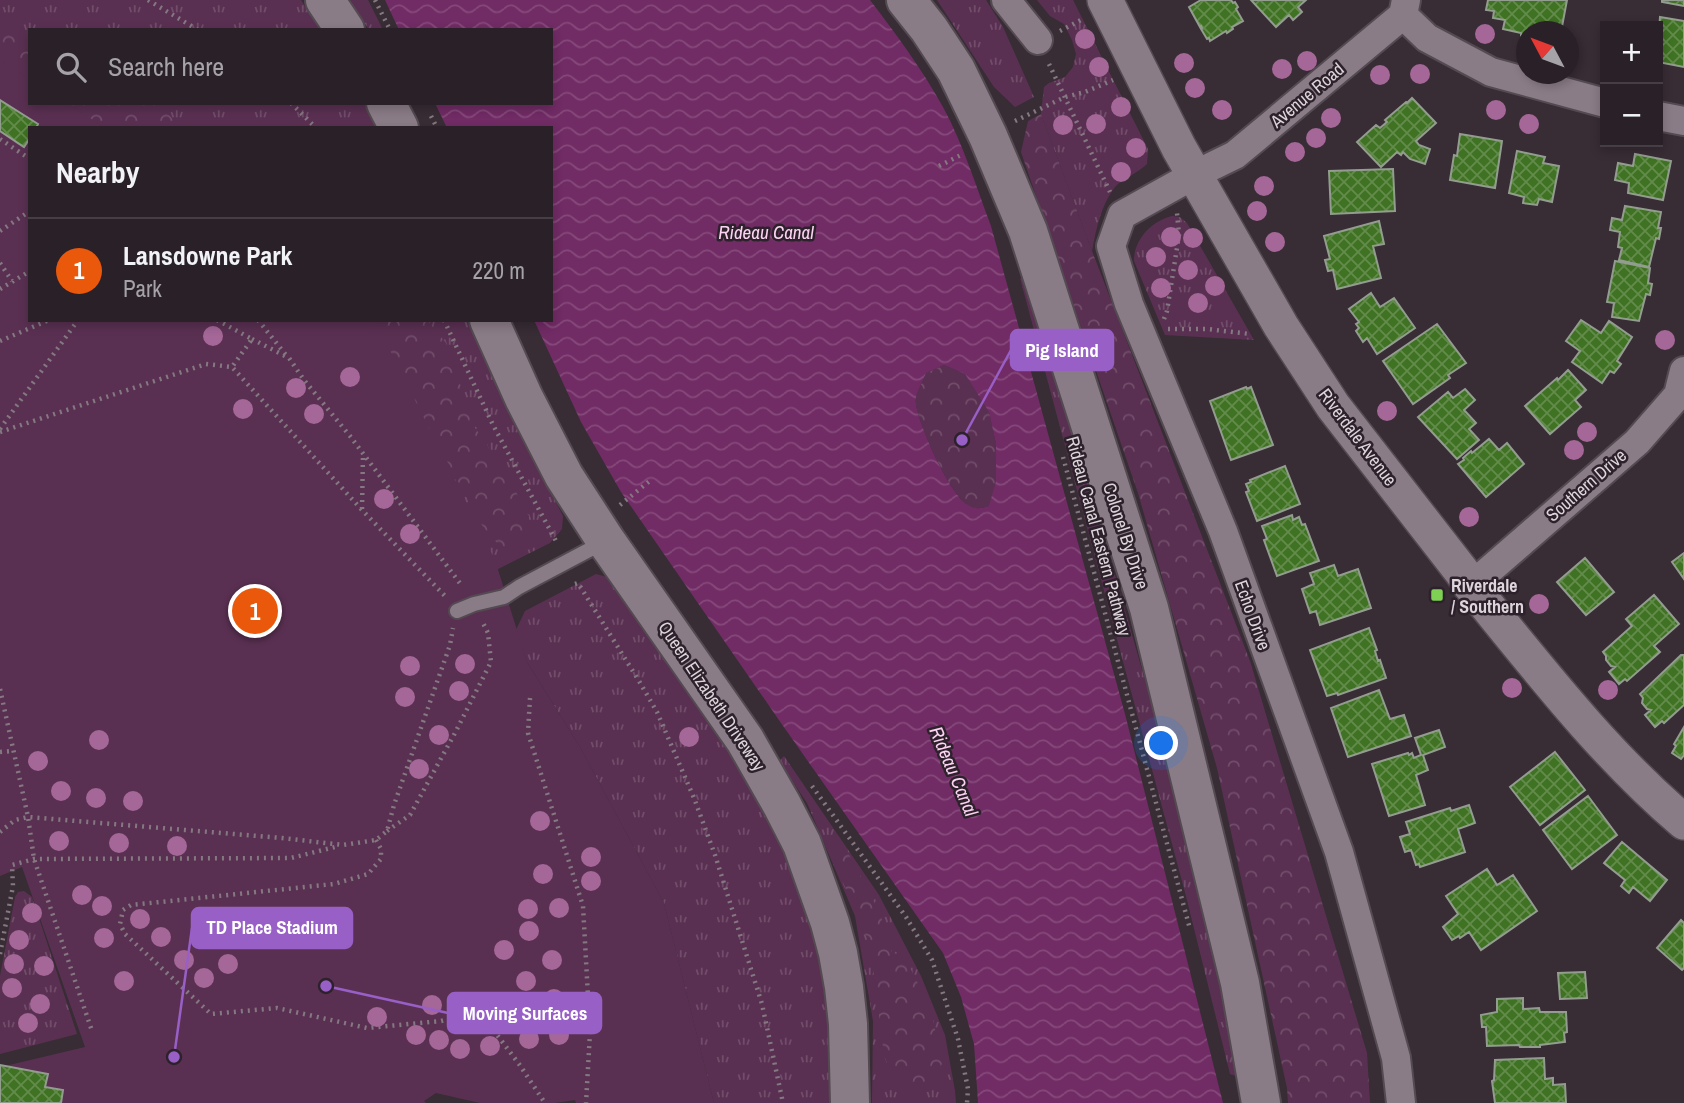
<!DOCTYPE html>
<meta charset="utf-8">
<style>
body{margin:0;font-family:"Archivo Narrow",sans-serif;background:#322930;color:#f1f3f6}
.controls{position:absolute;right:21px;top:21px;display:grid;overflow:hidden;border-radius:0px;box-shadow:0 4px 10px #0003}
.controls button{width:63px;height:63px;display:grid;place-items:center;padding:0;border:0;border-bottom:2px solid #463e45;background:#2a2128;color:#f1f3f6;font:35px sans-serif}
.compass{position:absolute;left:1516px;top:21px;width:63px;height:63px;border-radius:50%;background:#2a2128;box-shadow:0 4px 10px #0003;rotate:311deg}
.you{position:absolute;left:1162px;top:744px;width:24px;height:24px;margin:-18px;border:5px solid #fff;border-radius:50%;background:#1a73e8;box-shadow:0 0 0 10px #1a73e833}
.badge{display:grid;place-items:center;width:46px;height:46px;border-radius:50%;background:#ea580c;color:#fff;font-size:23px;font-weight:700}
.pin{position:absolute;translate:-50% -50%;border:4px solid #fff;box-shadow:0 2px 7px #0006}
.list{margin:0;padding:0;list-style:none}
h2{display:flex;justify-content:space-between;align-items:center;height:91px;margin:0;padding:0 28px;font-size:30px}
h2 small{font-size:23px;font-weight:400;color:#a5a3a8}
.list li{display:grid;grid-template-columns:46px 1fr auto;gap:21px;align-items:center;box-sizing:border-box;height:105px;padding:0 28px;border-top:2px solid #463e45}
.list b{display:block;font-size:26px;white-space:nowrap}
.list p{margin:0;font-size:23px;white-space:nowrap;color:#a5a3a8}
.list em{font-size:23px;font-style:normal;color:#a5a3a8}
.icon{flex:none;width:38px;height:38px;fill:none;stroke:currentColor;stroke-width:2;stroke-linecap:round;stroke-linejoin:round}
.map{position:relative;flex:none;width:1684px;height:1103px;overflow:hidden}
.search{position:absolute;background:#2a2128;box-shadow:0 4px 10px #0003;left:28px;top:28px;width:525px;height:77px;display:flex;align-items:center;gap:18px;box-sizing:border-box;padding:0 24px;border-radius:0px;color:#a5a3a8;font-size:26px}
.panel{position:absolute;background:#2a2128;box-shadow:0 4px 10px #0003;left:28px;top:126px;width:525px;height:196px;border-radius:0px}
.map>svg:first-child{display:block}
.grass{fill:url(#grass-tufts)}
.forest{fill:url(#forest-crowns)}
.green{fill:#5a3052}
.water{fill:url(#water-waves);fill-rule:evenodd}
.building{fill:url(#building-cross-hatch);stroke:#939d8f;stroke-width:2}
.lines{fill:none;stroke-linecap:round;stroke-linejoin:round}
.service-casing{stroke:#544a51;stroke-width:18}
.minor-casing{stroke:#544a51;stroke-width:32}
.tertiary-casing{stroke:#544a51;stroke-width:38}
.secondary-casing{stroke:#544a51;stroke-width:42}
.path{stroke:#847981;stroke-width:4.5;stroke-dasharray:2 5;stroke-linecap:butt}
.service{stroke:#8a7c87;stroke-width:14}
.minor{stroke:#8a7c87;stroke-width:28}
.tertiary{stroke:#8a7c87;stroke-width:35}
.secondary{stroke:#8a7c87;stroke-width:38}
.tree{fill:#a46797}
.poi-dot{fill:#7ed153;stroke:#2d222b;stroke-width:2.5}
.labels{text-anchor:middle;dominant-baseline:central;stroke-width:5;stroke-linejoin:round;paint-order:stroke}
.street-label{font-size:18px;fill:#ddd5db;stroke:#2d222b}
.poi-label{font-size:18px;font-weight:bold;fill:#ddd5db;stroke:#2d222b;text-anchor:start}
.water-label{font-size:19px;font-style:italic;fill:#fdd3f3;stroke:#2d222b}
.leader{fill:none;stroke:#985fc7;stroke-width:2.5}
.callout-dot{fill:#985fc7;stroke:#2d222b;stroke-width:2.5}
.callout{fill:#985fc7;stroke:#985fc7;stroke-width:2.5}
.callout-label{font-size:19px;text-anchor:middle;font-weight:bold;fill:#fff}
</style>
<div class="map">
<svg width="1684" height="1103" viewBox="0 0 1684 1103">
<defs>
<pattern id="grass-tufts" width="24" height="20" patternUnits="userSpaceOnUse" patternTransform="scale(1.75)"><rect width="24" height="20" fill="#5a3052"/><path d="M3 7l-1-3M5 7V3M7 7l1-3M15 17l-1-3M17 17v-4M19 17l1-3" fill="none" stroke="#714d6a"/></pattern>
<pattern id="forest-crowns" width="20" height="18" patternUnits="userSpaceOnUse" patternTransform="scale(1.75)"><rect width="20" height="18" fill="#5a3052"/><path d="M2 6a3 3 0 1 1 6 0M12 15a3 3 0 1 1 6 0" fill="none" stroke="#714d6a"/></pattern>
<pattern id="water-waves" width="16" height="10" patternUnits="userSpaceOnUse" patternTransform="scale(1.75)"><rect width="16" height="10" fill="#712b65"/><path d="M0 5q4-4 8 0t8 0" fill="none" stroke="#85497a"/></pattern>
<pattern id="building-cross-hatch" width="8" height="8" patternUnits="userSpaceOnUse" patternTransform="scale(1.75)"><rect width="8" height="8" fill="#3f7222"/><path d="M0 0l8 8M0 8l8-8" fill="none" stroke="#638c4c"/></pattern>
</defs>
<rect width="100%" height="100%" fill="#382c35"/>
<path class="grass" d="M 0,0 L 301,0 L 320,30 L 30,30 L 30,103 L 365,103 L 377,128 L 46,128 L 0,88 Z
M 350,0 L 368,0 L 383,30 L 369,30 Z
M 937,0 L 986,0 L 1003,27 L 1034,97 L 1015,107 L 994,87 Z
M 1037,0 L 1073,0 L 1148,149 L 1147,164 C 1139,172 1121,180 1115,187 C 1101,205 1096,229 1092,251 L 1041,114 L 1044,87 L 1049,83 L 1065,77 L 1073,67 L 1076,54 L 1072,40 L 1064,24 L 1050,16 Z
M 1172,216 L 1180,217 L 1187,223 L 1254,340 L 1165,335 L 1134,261 C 1134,239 1152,221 1172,216 Z
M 1020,278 L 1025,280 L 1090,487 L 1191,842 L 1237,1065 L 1236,1076 L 1230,1074 L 1186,896 Z
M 273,320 L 467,320 L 493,379 L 563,516 L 562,529 L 550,543 L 490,573 Z
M 596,574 L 607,577 L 634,611 L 722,734 L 776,834 L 801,895 L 826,986 L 831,1103 L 714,1103 L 664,903 L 580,747 L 527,662 L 516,630 L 525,611 Z
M 784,756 L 879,895 L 921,976 L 945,1035 L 955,1091 L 956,1103 L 872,1103 L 873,1021 L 855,916 L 807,803 L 779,761 Z
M 24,891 L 32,897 L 77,1034 L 0,1054 L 0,976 L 15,897 L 18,892 Z"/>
<path class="forest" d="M 0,15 L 30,36 L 30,78 L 0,56 Z
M 65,103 L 158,103 L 181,128 L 106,128 Z
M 1041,114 L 1092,251 L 1250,661 L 1367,1053 L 1370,1103 L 1288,1103 L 1287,1088 L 1217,768 L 1138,493 L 1021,152 L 1028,121 Z
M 370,320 L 427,320 L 446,343 L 475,428 L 487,444 L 497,468 L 514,488 L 529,516 L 527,534 L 520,545 L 509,550 L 497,543 L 483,527 Z
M 944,365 L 965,374 L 989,411 L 996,444 L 996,481 L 990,506 C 982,508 976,510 969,506 C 950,495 919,426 916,404 C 914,395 923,382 926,373 Z
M 837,845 L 845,847 L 881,915 L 886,941 L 892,952 L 905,958 L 931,1009 L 942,1064 C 938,1069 934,1079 929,1083 C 909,1102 889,1072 884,1055 L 870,945 L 838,871 Z"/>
<path class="green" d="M 0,60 L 30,79 L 30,103 L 67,103 L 104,128 L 30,128 L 30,320 L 375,320 L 495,560 L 527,662 L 580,747 L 664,903 L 714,1103 L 576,1103 L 575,1100 L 555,1103 L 480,1103 L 436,1093 L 424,1101 L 426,1103 L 0,1103 L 5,1066 L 85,1047 L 22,867 L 0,876 Z"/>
<path class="water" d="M 385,0 L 870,0 C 896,34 922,69 943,107 C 963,144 976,186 991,226 L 1125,714 L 1223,1103 L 978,1103 L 974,1044 L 961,997 L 943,953 L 781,723 L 621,492 L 581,422 L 534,320 L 551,320 L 551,128 L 447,128 L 435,103 L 551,103 L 551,30 L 399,30 ZM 944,365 L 965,374 L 989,412 L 996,444 L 996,481 L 989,506 C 982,508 976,510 968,505 C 950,495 919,426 916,404 C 914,395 923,382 926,373 Z"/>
<path class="building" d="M 1201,0 L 1231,0 L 1233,3 L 1235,2 L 1238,7 L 1236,9 L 1243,21 L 1232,27 L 1233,29 L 1227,33 L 1226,31 L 1210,41 L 1209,38 L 1207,39 L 1201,29 L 1202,28 L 1201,26 L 1200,27 L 1189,7 Z
M 1251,0 L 1306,0 L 1298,7 L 1302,12 L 1293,20 L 1289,15 L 1276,27 Z
M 1488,0 L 1567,0 L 1561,32 L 1526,32 L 1526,37 L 1521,36 L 1521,33 L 1503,29 L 1505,20 L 1493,18 L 1494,11 L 1486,10 Z
M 1662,0 L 1684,0 L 1684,6 L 1662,2 Z
M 1660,17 L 1684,21 L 1684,67 L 1658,62 L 1661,45 L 1658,44 Z
M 1412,98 L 1436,123 L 1416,141 L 1419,145 L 1430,149 L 1425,164 L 1410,159 L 1403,152 L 1401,155 L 1397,152 L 1381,167 L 1357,142 L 1376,125 L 1380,128 L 1387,122 L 1385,120 L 1406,102 L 1407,103 Z
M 0,100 L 38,124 L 36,128 L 30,128 L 30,138 L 24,147 L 0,131 Z
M 1460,134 L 1502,141 L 1495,188 L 1450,180 L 1454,155 L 1457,156 Z
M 1517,151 L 1545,157 L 1543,163 L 1559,166 L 1552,202 L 1539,199 L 1537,205 L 1523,203 L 1524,197 L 1509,193 Z
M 1635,154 L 1671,161 L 1663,200 L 1628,193 L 1629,183 L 1615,180 L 1618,163 L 1633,166 Z
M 1393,169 L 1395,211 L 1331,214 L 1329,171 Z
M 1625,206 L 1661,212 L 1658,228 L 1661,228 L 1659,239 L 1656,238 L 1649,267 L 1619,260 L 1622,248 L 1618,247 L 1620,232 L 1610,230 L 1612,218 L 1622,220 Z
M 1379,221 L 1384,244 L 1373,246 L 1381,278 L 1337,289 L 1333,270 L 1328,271 L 1325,260 L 1330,259 L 1324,236 Z
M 1615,261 L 1650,268 L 1648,283 L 1652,284 L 1650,295 L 1646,294 L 1639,321 L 1612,317 L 1614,303 L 1607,302 Z
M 1371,293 L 1380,307 L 1394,298 L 1415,328 L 1377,354 L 1367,338 L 1363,342 L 1356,331 L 1359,328 L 1356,324 L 1359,322 L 1349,309 Z
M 1581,320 L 1601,333 L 1609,321 L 1632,337 L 1617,361 L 1621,364 L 1614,373 L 1610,371 L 1602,383 L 1572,362 L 1580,351 L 1566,341 Z
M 1437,324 L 1466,363 L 1448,375 L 1450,378 L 1413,404 L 1383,361 Z
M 1568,370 L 1586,390 L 1575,400 L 1581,407 L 1550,434 L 1525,406 L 1557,378 L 1558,380 Z
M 1246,387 L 1247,389 L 1251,387 L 1273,445 L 1231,460 L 1210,401 Z
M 1465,389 L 1475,400 L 1464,410 L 1476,423 L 1469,429 L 1479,440 L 1457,459 L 1418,417 L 1448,392 L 1453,398 Z
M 1489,439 L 1499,450 L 1507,443 L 1524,464 L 1486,497 L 1458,464 L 1464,460 L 1463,458 L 1471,451 L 1472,453 Z
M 1285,466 L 1300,504 L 1257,521 L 1246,492 L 1249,491 L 1246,484 L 1251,482 L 1250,480 Z
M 1292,515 L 1293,520 L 1299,517 L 1302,525 L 1305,524 L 1319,561 L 1277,576 L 1264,540 L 1267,539 L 1262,526 Z
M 1684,553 L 1684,579 L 1672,562 Z
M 1585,558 L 1614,592 L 1586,615 L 1557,582 Z
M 1334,565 L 1338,576 L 1358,569 L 1371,608 L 1320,625 L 1316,611 L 1310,613 L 1302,589 L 1314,584 L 1310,573 Z
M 1654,595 L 1679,624 L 1654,646 L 1660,652 L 1627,681 L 1625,679 L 1619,684 L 1609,672 L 1615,667 L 1611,666 L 1606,660 L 1606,656 L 1603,652 L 1632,626 L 1626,619 Z
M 1369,628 L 1377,650 L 1375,651 L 1378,661 L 1380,660 L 1386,678 L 1338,695 L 1337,693 L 1327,696 L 1310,650 Z
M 1681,655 L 1684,655 L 1684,705 L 1664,723 L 1662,721 L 1655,727 L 1645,715 L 1651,710 L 1647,709 L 1642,703 L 1643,698 L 1640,694 Z
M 1379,690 L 1390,719 L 1404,715 L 1411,736 L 1348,757 L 1331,708 Z
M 1684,727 L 1684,755 L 1681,759 L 1672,753 L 1676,746 L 1674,744 Z
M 1439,730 L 1445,747 L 1423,755 L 1428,770 L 1416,775 L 1425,805 L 1389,816 L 1372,764 L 1408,753 L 1409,755 L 1412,753 L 1414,758 L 1421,755 L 1415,738 Z
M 1555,752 L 1585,790 L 1540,825 L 1510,787 Z
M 1588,796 L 1617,835 L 1572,869 L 1543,830 Z
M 1469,805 L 1475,823 L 1458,829 L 1465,852 L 1420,867 L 1419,864 L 1416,865 L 1411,850 L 1405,852 L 1400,837 L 1410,834 L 1406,822 L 1450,808 L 1451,811 Z
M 1622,842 L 1667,880 L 1650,901 L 1633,887 L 1629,893 L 1621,886 L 1625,880 L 1604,863 Z
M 1487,869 L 1497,885 L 1513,875 L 1537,911 L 1481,950 L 1469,932 L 1460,938 L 1459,936 L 1452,940 L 1443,927 L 1458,914 L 1446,896 Z
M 1681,920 L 1684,923 L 1684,968 L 1682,970 L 1657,948 Z
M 1585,972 L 1587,998 L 1560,999 L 1558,973 Z
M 1523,998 L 1523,1009 L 1539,1008 L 1540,1012 L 1566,1012 L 1567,1032 L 1564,1033 L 1565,1042 L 1540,1045 L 1540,1047 L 1520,1047 L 1519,1045 L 1487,1046 L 1486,1027 L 1482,1027 L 1481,1015 L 1497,1012 L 1497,999 Z
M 1544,1058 L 1545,1079 L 1553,1078 L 1553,1085 L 1565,1084 L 1566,1103 L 1495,1103 L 1492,1081 L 1494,1080 L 1495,1060 Z
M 0,1065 L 48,1074 L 45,1087 L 63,1090 L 61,1103 L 0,1103 Z"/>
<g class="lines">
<defs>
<path id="service" d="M 457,611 L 474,604 L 504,597 L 519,587 L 604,542"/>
<path id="minor" d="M 1006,0 L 1038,40
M 1403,15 L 1427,38 L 1491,72 L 1605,103
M 1658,116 L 1684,121
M 1471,586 L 1637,442 L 1678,395 L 1684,371
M 1401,1103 L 1396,1058 L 1339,852 L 1223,531 L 1129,304 L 1111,246 L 1122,215 L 1194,175 L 1235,155 L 1403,15 L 1406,0"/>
<path id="tertiary" d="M 1105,0 L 1179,148 L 1281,326 L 1333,406 L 1462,572 L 1471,586 C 1538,668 1603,753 1684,822"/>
<path id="secondary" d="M 325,0 L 345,30
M 906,0 L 929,29 L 956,70 L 988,136 L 1028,231 L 1149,608 L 1240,983 L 1261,1103
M 386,103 L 399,128
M 489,320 L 524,398 L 564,476 L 606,541 L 745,740 L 782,805 L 802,844 L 830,923 L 838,953 L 844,987 L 848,1024 L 850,1103"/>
</defs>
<use href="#service" class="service-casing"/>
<use href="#minor" class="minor-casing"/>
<use href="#tertiary" class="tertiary-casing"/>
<use href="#secondary" class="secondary-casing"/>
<path class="path" d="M 148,0 L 198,30
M 375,0 L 390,30
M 1060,31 L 1081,20
M 1049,64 L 1110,192
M 291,103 L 316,128
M 431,116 L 437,128
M 1015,121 L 1065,97 L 1085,92 L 1113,80
M 0,139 L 30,159
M 939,166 L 961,155
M 0,231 L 30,211
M 0,263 L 12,281
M 0,289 L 30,271
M 1164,319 L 1167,311 L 1179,235 L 1177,213
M 217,320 L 252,339 L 232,367
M 258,320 L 286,355
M 444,320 L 493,425 L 556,541
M 1168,329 L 1207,329 L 1250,334
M 252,339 L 289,358 L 304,380 L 350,436 L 462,586
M 0,341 L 49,320
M 0,429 L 78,320
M 0,432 L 206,364 L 232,367 L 362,510 L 445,596
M 1063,457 L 1190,929
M 620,505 L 652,479
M 362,509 L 363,455
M 575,584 L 578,583 L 639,681 L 657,712 L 694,798 L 715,855 L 762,1004 L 783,1103
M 0,689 L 28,817 L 34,859 L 92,1031
M 530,698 L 528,733 L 583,906 L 590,1033 L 586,1103
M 0,752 L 13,751
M 812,786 L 906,917 L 932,960 L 958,1039 L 968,1089 L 967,1103
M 387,831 L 410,815 L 455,733 L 491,662 L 488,633 L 482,621
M 0,832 L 15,820 L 28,817 L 282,838 L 343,845 L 376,840 L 387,831 L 394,805 L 450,645 L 453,628
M 376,840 L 381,849 L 381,859 L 368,874 L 334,884 L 131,905 L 123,910 L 120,924 L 125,934 L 211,1014 L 277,1008 L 367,1028 L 441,1021 L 479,1011 L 519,1064 L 545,1103
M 0,954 L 13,886 L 12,865 L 34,859 L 291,858 L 339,846"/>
<use href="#service" class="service"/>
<use href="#minor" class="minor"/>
<use href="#tertiary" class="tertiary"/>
<use href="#secondary" class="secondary"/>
</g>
<g class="tree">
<circle cx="1485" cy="34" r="10"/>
<circle cx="1085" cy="39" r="10"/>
<circle cx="1307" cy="61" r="10"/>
<circle cx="1184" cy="63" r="10"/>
<circle cx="1099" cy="67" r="10"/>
<circle cx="1282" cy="69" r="10"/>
<circle cx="1420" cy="74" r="10"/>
<circle cx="1380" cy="75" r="10"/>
<circle cx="1195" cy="88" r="10"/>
<circle cx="1121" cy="107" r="10"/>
<circle cx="1222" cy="110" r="10"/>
<circle cx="1496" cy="110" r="10"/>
<circle cx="1331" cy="118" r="10"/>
<circle cx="1096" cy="124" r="10"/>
<circle cx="1529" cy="124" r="10"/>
<circle cx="1063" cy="125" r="10"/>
<circle cx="1316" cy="138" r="10"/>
<circle cx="1136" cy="148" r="10"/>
<circle cx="1295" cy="152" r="10"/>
<circle cx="1121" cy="172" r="10"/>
<circle cx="1264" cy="186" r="10"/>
<circle cx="1257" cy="211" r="10"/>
<circle cx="1171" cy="237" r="10"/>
<circle cx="1193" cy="238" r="10"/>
<circle cx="1275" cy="242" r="10"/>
<circle cx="1156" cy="257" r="10"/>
<circle cx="1188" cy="270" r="10"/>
<circle cx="1215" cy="286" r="10"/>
<circle cx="1161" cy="288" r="10"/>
<circle cx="1198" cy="303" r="10"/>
<circle cx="213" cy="336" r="10"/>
<circle cx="1665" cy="340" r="10"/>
<circle cx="350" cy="377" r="10"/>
<circle cx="296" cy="388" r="10"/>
<circle cx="243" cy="409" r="10"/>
<circle cx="1387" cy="411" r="10"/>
<circle cx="314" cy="414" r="10"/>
<circle cx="1587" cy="432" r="10"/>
<circle cx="1574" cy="450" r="10"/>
<circle cx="384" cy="499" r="10"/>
<circle cx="1469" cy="517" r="10"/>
<circle cx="410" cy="534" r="10"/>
<circle cx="1539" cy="604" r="10"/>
<circle cx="465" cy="664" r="10"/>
<circle cx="410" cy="666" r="10"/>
<circle cx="1512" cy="688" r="10"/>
<circle cx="1608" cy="690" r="10"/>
<circle cx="459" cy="691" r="10"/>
<circle cx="405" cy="697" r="10"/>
<circle cx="439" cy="735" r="10"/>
<circle cx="689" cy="737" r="10"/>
<circle cx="99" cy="740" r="10"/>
<circle cx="38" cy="761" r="10"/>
<circle cx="419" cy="769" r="10"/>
<circle cx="61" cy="791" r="10"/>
<circle cx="96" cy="798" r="10"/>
<circle cx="133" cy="801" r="10"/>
<circle cx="540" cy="821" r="10"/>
<circle cx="59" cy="841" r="10"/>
<circle cx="119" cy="843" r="10"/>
<circle cx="177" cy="846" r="10"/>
<circle cx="591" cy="857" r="10"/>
<circle cx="543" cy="874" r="10"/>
<circle cx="591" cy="881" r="10"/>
<circle cx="82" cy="895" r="10"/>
<circle cx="102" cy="906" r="10"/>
<circle cx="559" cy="908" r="10"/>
<circle cx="528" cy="909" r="10"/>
<circle cx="32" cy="913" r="10"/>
<circle cx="140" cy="919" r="10"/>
<circle cx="529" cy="931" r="10"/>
<circle cx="161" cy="937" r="10"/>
<circle cx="104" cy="938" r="10"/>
<circle cx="19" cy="940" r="10"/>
<circle cx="504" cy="950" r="10"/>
<circle cx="184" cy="960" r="10"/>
<circle cx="552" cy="960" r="10"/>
<circle cx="14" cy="964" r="10"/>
<circle cx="228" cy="964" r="10"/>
<circle cx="44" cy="966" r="10"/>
<circle cx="204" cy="978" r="10"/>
<circle cx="124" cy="981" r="10"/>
<circle cx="526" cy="981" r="10"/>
<circle cx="12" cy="988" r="10"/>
<circle cx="554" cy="999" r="10"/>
<circle cx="40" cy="1004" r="10"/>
<circle cx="432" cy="1005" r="10"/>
<circle cx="377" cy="1017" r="10"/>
<circle cx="28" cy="1023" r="10"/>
<circle cx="416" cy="1035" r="10"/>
<circle cx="559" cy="1035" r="10"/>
<circle cx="529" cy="1039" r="10"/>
<circle cx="439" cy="1040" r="10"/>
<circle cx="490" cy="1046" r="10"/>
<circle cx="460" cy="1049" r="10"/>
</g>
<rect class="poi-dot" x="1430" y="588" width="14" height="14" rx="3.5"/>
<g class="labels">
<g class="street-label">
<text transform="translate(1307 95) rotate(-40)">Avenue Road</text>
<text transform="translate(1358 437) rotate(53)">Riverdale Avenue</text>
<text transform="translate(1586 485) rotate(-41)">Southern Drive</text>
<text transform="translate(1099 536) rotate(75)">Rideau Canal Eastern Pathway</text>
<text transform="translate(1126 536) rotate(72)">Colonel By Drive</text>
<text transform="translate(1253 615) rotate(70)">Echo Drive</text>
<text transform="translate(712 696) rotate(56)">Queen Elizabeth Driveway</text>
</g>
<g class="poi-label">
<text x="1451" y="585">Riverdale<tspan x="1451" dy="21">/ Southern</tspan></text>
</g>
<g class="water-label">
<text x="766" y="232">Rideau Canal</text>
<text transform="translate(954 771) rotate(67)">Rideau Canal</text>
</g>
</g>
<path class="leader" d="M962 440L1011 350M174 1057L192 928M326 986L448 1013"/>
<g class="callout-dot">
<circle cx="962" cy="440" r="7"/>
<circle cx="174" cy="1057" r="7"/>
<circle cx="326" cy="986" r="7"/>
</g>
<g class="callout">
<rect x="1011" y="330" width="102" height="40" rx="7"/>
<rect x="192" y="908" width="160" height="40" rx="7"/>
<rect x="448" y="993" width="153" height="40" rx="7"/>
</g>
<g class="callout-label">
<text x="1062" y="357">Pig Island</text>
<text x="272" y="934">TD Place Stadium</text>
<text x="525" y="1020">Moving Surfaces</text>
</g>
</svg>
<div class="controls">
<button>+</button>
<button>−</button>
</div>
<svg class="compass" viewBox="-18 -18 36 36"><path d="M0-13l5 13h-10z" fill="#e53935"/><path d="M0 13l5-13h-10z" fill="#a5a3a8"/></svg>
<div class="you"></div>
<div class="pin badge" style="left:255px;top:611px">1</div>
<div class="search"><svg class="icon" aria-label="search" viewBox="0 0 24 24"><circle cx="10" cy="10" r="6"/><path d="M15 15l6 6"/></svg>Search here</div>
<section class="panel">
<h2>Nearby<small></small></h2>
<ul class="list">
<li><span class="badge">1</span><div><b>Lansdowne Park</b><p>Park</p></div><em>220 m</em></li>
</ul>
</section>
</div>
